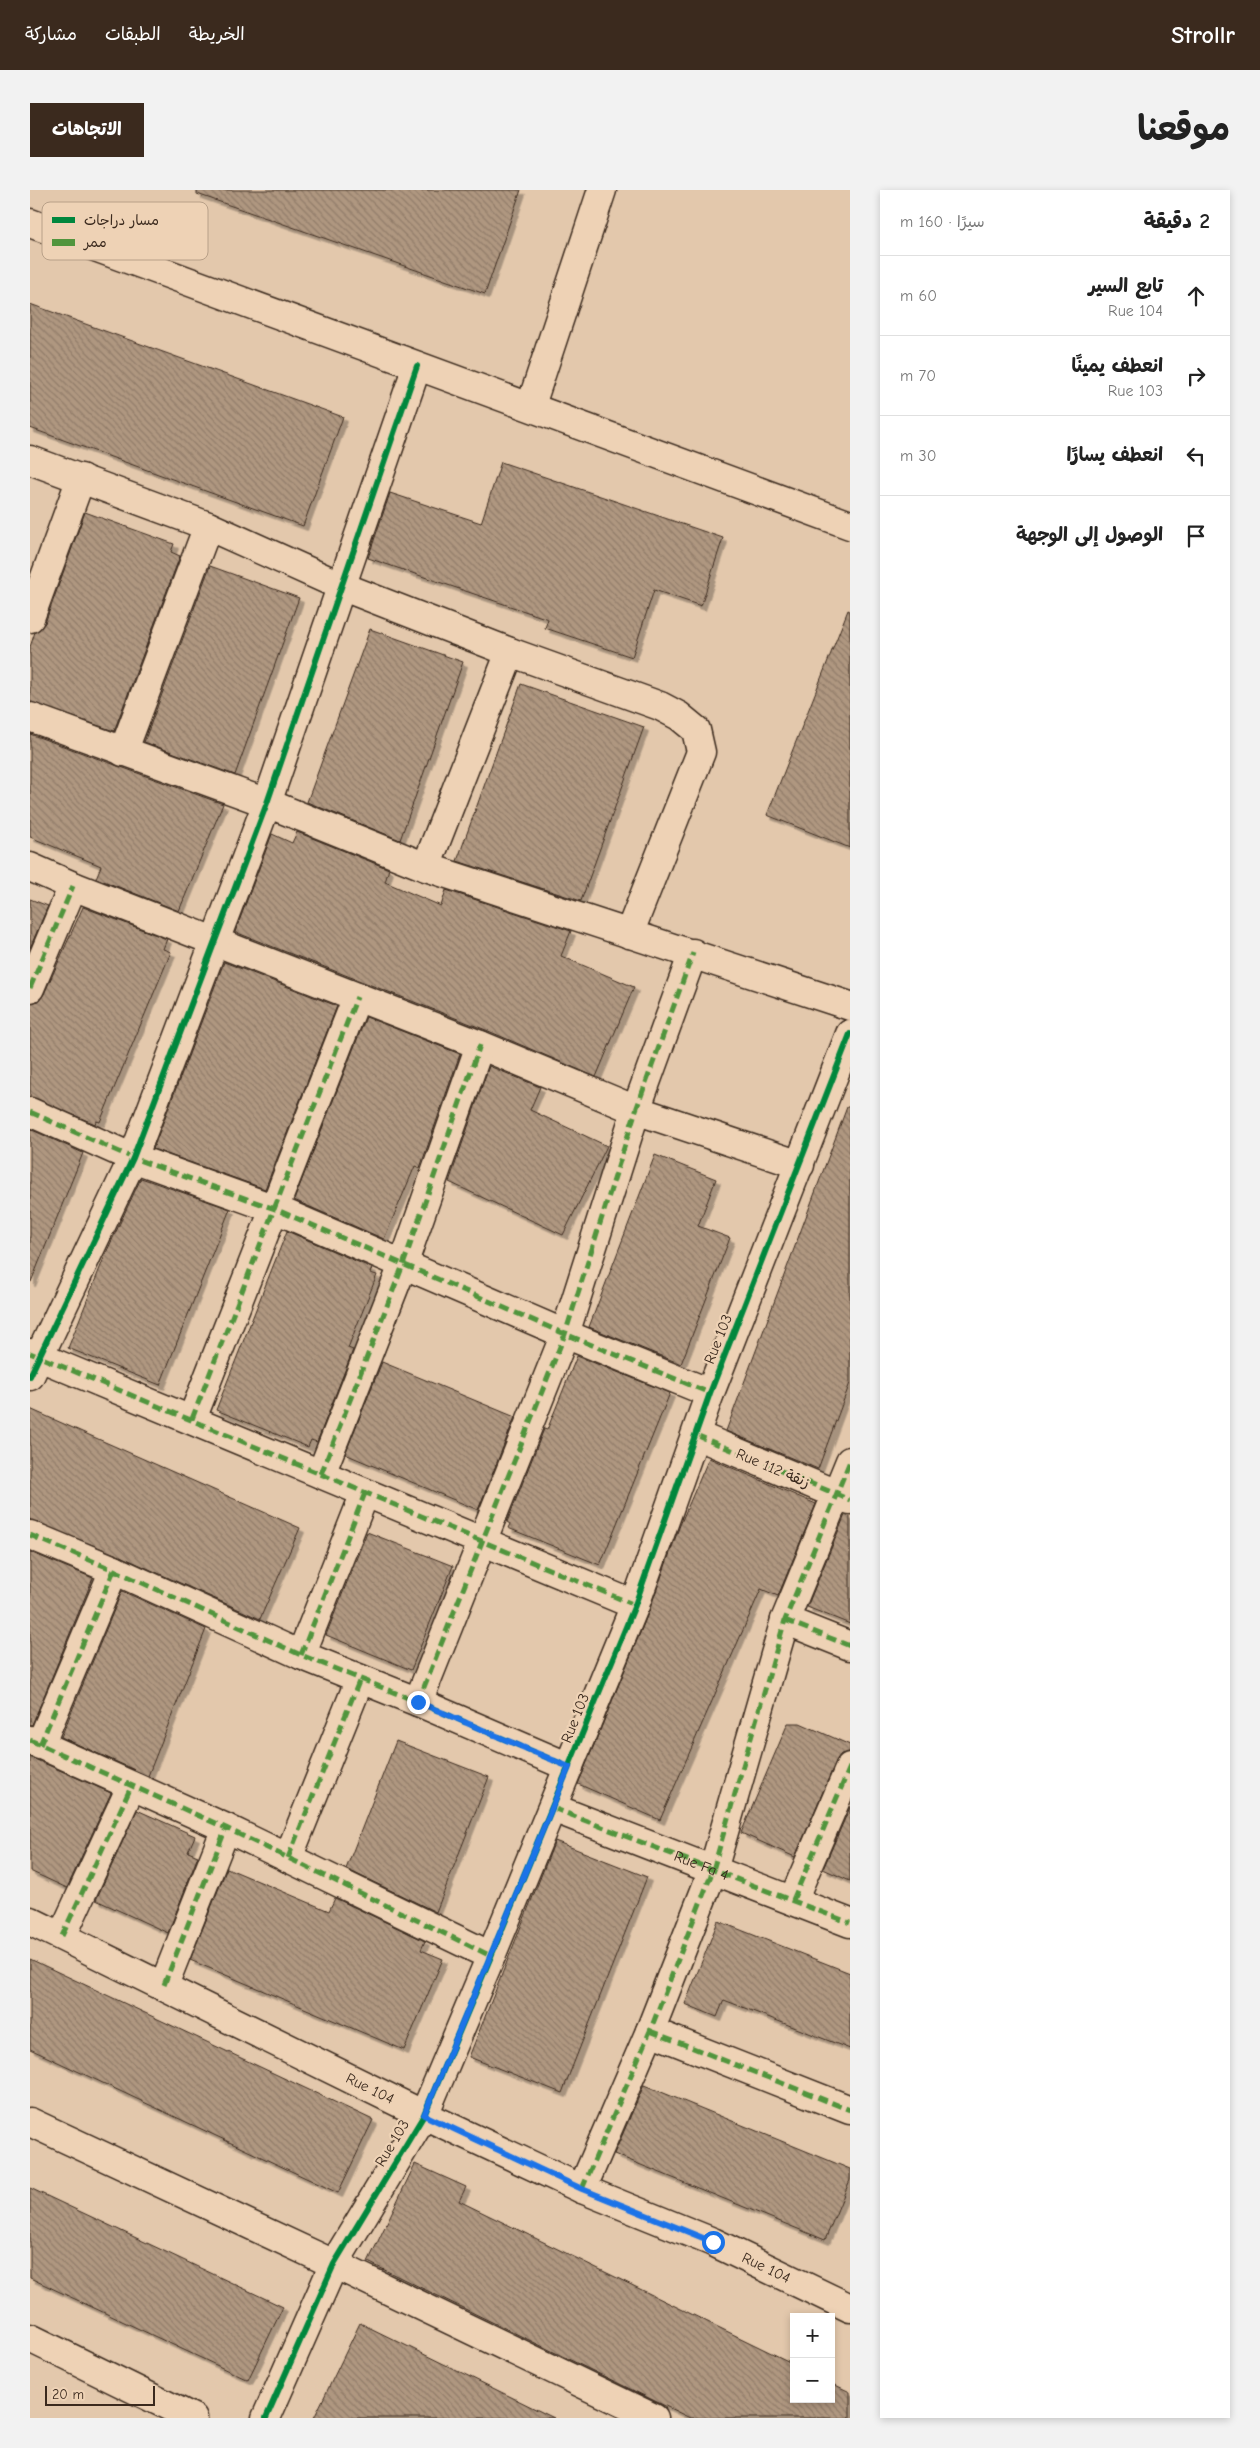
<!DOCTYPE html>
<html lang="ar">
<meta charset="utf-8">
<style>
body{margin:0;font-family:"Comic Neue","Playpen Sans Arabic",sans-serif;background:#f2f2f2;color:#222;direction:rtl}
.controls{position:absolute;right:15px;bottom:15px;display:grid;overflow:hidden;border-radius:0px;box-shadow:0 2px 8px #0003}
.controls button{width:45px;height:45px;display:grid;place-items:center;padding:0;border:0;border-bottom:1px solid #e0e0e0;background:#fff;color:#222;font:25px sans-serif}
.scale{position:absolute;left:15px;bottom:12px;width:110px;box-sizing:border-box;padding-left:5px;border:2px solid #3b2a1e;border-top:0;font-size:14px;line-height:18px;white-space:nowrap;color:#3b2a1e;-webkit-text-stroke:4px #eed2b5;paint-order:stroke}
.stop{position:absolute;width:15px;height:15px;margin:-11px;border:4px solid #1a73e8;border-radius:50%;background:#fff}
.stop.end{background:#1a73e8;border-color:#fff;box-shadow:0 1px 5px #0008}
.list{margin:0;padding:0;list-style:none}
h2{display:flex;justify-content:space-between;align-items:center;height:65px;margin:0;padding:0 20px;font-size:21px}
h2 small{font-size:16px;font-weight:400;color:#767676}
.list li{display:grid;grid-template-columns:32px 1fr auto;gap:15px;align-items:center;box-sizing:border-box;height:80px;padding:0 20px;border-top:1px solid #e0e0e0}
.list b{display:block;font-size:19px;white-space:nowrap}
.list p{margin:0;font-size:16px;white-space:nowrap;color:#767676}
.list em{font-size:16px;font-style:normal;color:#767676}
.icon{flex:none;width:28px;height:28px;fill:none;stroke:currentColor;stroke-width:2;stroke-linecap:round;stroke-linejoin:round}
.map{position:relative;flex:none;width:820px;height:2228px;overflow:hidden;direction:ltr;border-radius:0px}
header{display:flex;align-items:center;gap:30px;box-sizing:border-box;height:70px;padding:0 25px;background:#3b2a1e;color:#fff}
header strong{font-size:24px}
nav{display:flex;gap:28px;margin-inline-start:auto;font-size:18px}
.intro{display:flex;align-items:center;justify-content:space-between;box-sizing:border-box;height:120px;padding:0 30px}
h1{margin:0;font-size:35px}
.button{padding:12px 22px;border-radius:0px;background:#3b2a1e;color:#fff;font-size:18px;font-weight:700}
main{display:flex;gap:30px;padding:0 30px}
aside{flex:1;background:#fff;border-radius:0px;box-shadow:0 2px 8px #0003}
.map>svg:first-child{display:block}
.building{fill:url(#building-back-hatch);stroke:#3b2a1e;filter:url(#shadow)}
.lines{fill:none;stroke-linecap:round;stroke-linejoin:round}
.minor-casing{stroke:#3b2a1e;stroke-width:31}
.minor{stroke:#eed2b5;stroke-width:28}
.quiet{stroke:#51953d;stroke-width:5;stroke-dasharray:10 5;stroke-linecap:butt}
.cycleway-casing{stroke:#eed2b5;stroke-width:9}
.cycleway{stroke:#00873e;stroke-width:6}
.route{stroke:#1a73e8;stroke-width:6}
.labels{text-anchor:middle;dominant-baseline:central;stroke-width:4.5;stroke-linejoin:round;paint-order:stroke}
.street-label{font-size:15px;fill:#3b2a1e;stroke:#eed2b5}
.key{fill:#eed2b5;stroke:#b8a088;stroke-width:1}
.key-label{font-size:14px;fill:#3b2a1e}
</style>
<header>
<strong>Strollr</strong>
<nav><a>الخريطة</a><a>الطبقات</a><a>مشاركة</a></nav>
</header>
<div class="intro"><h1>موقعنا</h1><a class="button">الاتجاهات</a></div>
<main>
<aside>
<h2>2 دقيقة<small>سيرًا · 160 m</small></h2>
<ul class="list">
<li><svg class="icon" aria-label="ahead" viewBox="0 0 24 24"><path d="M12 20V5M6 11l6-6 6 6"/></svg><div><b>تابع السير</b><p>Rue 104</p></div><em>60 m</em></li>
<li><svg class="icon" aria-label="right" viewBox="0 0 24 24"><path d="M7 20v-9h11M14 6l5 5-5 5"/></svg><div><b>انعطف يمينًا</b><p>Rue 103</p></div><em>70 m</em></li>
<li><svg class="icon" aria-label="left" viewBox="0 0 24 24"><path d="M17 20v-9H6M10 6l-5 5 5 5"/></svg><div><b>انعطف يسارًا</b></div><em>30 m</em></li>
<li><svg class="icon" aria-label="arrive" viewBox="0 0 24 24"><path d="M6 21V4h12l-3 4 3 4H6"/></svg><div><b>الوصول إلى الوجهة</b></div></li>
</ul>
</aside>
<div class="map">
<svg width="820" height="2228" viewBox="0 0 820 2228">
<defs>
<pattern id="building-back-hatch" width="6" height="6" patternUnits="userSpaceOnUse" patternTransform="scale(1.25)"><rect width="6" height="6" fill="#af9780"/><path d="M-1 5l2 2M0 0l6 6M5-1l2 2" fill="none" stroke="#907b68"/></pattern>
<filter id="shadow"><feDropShadow dx="4.5" dy="4.5" stdDeviation="0" flood-color="#0004"/></filter>
</defs>
<rect width="100%" height="100%" fill="#e3c8ac"/>
<filter id="ink" filterUnits="userSpaceOnUse"><feTurbulence type="fractalNoise" baseFrequency=".02" numOctaves="2"/><feDisplacementMap in="SourceGraphic" scale="10" xChannelSelector="R" yChannelSelector="G"/><feConvolveMatrix kernelMatrix="1 2 1 2 8 2 1 2 1" color-interpolation-filters="sRGB"/></filter>
<g filter="url(#ink)">
<path class="building" d="M 167,0 L 491,0 L 455,104 L 167,4 Z
M 0,114 L 313,227 L 273,336 L 0,238 Z
M 471,272 L 693,348 L 671,416 L 624,400 L 602,467 L 515,438 L 518,429 L 338,368 L 360,303 L 451,333 Z
M 55,322 L 144,354 L 141,362 L 150,366 L 84,541 L 0,512 L 0,457 L 5,442 L 15,433 Z
M 180,376 L 269,408 L 205,585 L 114,552 Z
M 818,420 L 820,421 L 820,658 L 737,625 Z
M 340,439 L 433,472 L 370,650 L 277,612 Z
M 491,494 L 614,537 L 551,711 L 427,671 Z
M 0,544 L 193,614 L 149,721 L 66,688 L 71,676 L 0,647 Z
M 267,642 L 359,679 L 355,692 L 411,716 L 416,700 L 541,741 L 531,766 L 604,797 L 566,887 L 456,840 L 205,742 L 242,644 L 262,653 Z
M 0,709 L 18,716 L 0,758 Z
M 53,717 L 137,749 L 133,759 L 141,762 L 70,932 L 66,931 L 65,934 L 0,907 L 0,813 L 9,811 L 14,804 Z
M 194,772 L 307,816 L 235,999 L 123,959 Z
M 336,827 L 430,864 L 390,978 L 385,976 L 354,1049 L 264,1010 Z
M 459,876 L 510,897 L 500,920 L 577,956 L 533,1045 L 419,992 Z
M 817,917 L 820,917 L 820,1193 L 788,1279 L 696,1241 Z
M 0,939 L 53,963 L 1,1092 L 0,1092 Z
M 625,965 L 686,989 L 668,1036 L 700,1048 L 651,1174 L 559,1137 Z
M 111,988 L 200,1019 L 130,1195 L 38,1158 L 76,1063 Z
M 257,1041 L 342,1078 L 340,1083 L 347,1085 L 318,1158 L 323,1160 L 287,1252 L 281,1250 L 278,1257 L 186,1220 Z
M 547,1166 L 640,1203 L 570,1375 L 478,1338 L 480,1334 L 477,1332 L 514,1239 L 517,1240 Z
M 352,1172 L 485,1227 L 448,1320 L 315,1264 Z
M 0,1219 L 270,1338 L 230,1429 L 90,1366 L 0,1330 Z
M 679,1268 L 786,1314 L 748,1406 L 731,1399 L 630,1630 L 548,1594 L 619,1421 L 650,1335 Z
M 815,1325 L 820,1327 L 820,1434 L 777,1417 Z
M 337,1342 L 423,1376 L 381,1480 L 296,1445 Z
M 0,1362 L 63,1388 L 2,1535 L 0,1535 Z
M 92,1401 L 176,1439 L 118,1586 L 31,1547 Z
M 758,1533 L 770,1533 L 820,1555 L 820,1562 L 811,1564 L 806,1571 L 765,1667 L 711,1643 Z
M 366,1551 L 459,1587 L 406,1722 L 316,1679 Z
M 0,1567 L 81,1603 L 37,1698 L 0,1681 Z
M 820,1617 L 820,1691 L 793,1679 Z
M 107,1620 L 165,1646 L 158,1662 L 168,1666 L 138,1743 L 66,1710 Z
M 525,1651 L 617,1687 L 532,1903 L 439,1867 Z
M 197,1678 L 299,1721 L 305,1708 L 395,1751 L 391,1760 L 413,1769 L 374,1860 L 160,1770 Z
M 688,1731 L 820,1783 L 820,1859 L 694,1810 L 687,1827 L 655,1814 Z
M 0,1769 L 343,1930 L 308,2003 L 0,1859 Z
M 614,1895 L 820,1979 L 820,1990 L 795,2050 L 584,1964 Z
M 385,1974 L 436,1997 L 429,2011 L 764,2174 L 764,2209 L 801,2209 L 801,2193 L 820,2202 L 820,2228 L 660,2228 L 338,2072 Z
M 0,1998 L 253,2117 L 218,2190 L 0,2088 Z
M 330,2133 L 524,2228 L 284,2228 Z"/>
<g class="lines">
<defs>
<g id="minor">
<path d="M 0,33 C 273,134 547,232 820,335"/>
<path d="M 501,215 L 572,0"/>
<path d="M 0,270 L 178,336 L 311,396 L 480,462 L 630,516 L 649,526 L 666,540 L 671,562 L 599,744"/>
<path d="M 0,428 L 51,288"/>
<path d="M 0,527 L 237,613 L 396,677 L 820,816"/>
<path d="M 93,562 L 178,336"/>
<path d="M 0,677 L 43,696 L 450,855 L 606,920 L 770,975"/>
<path d="M 396,677 L 480,462"/>
<path d="M 0,798 L 43,696"/>
<path d="M 0,922 L 103,968 L 245,1019 L 535,1144 L 680,1203"/>
<path d="M 0,1163 L 605,1415"/>
<path d="M 0,1186 L 103,968 L 237,613 L 387,176"/>
<path d="M 162,1229 L 327,807"/>
<path d="M 666,1245 L 820,1310"/>
<path d="M 291,1284 L 373,1075 L 450,855"/>
<path d="M 0,1345 L 84,1380 L 271,1465 L 388,1512 L 539,1577"/>
<path d="M 755,1430 L 820,1456"/>
<path d="M 271,1465 L 335,1303"/>
<path d="M 388,1512 L 535,1144 L 606,920 L 663,763"/>
<path d="M 0,1550 L 196,1638 L 461,1766"/>
<path d="M 10,1555 L 84,1380"/>
<path id="s1" d="M 523,1618 L 820,1733"/>
<path d="M 258,1668 L 330,1489"/>
<path d="M 763,1710 L 820,1577"/>
<path id="s2" d="M 0,1731 L 394,1925 L 552,1999 L 683,2052 L 820,2118"/>
<path d="M 32,1746 L 101,1597"/>
<path d="M 134,1795 L 196,1638"/>
<path d="M 620,1841 L 820,1920"/>
<path d="M 0,1932 L 304,2074 L 624,2228"/>
<path d="M 552,1999 L 620,1841 L 683,1680 L 755,1430 L 820,1271"/>
<path d="M 0,2148 L 163,2228"/>
<path d="M 236,2228 L 304,2074 L 394,1925 L 461,1766 L 605,1415 L 680,1203 L 820,844"/>
</g>
</defs>
<use href="#minor" class="minor-casing"/>
<use href="#minor" class="minor"/>
<path class="quiet" d="M 0,798 L 43,696
M 0,922 L 103,968 L 245,1019 L 535,1144 L 680,1203
M 0,1163 L 605,1415
M 162,1229 L 327,807
M 666,1245 L 820,1310
M 291,1284 L 373,1075 L 450,855
M 0,1345 L 84,1380 L 271,1465 L 388,1512 L 539,1577
M 755,1430 L 820,1456
M 271,1465 L 335,1303
M 388,1512 L 535,1144 L 606,920 L 663,763
M 0,1550 L 196,1638 L 461,1766
M 10,1555 L 84,1380
M 523,1618 L 820,1733
M 258,1668 L 330,1489
M 763,1710 L 820,1577
M 32,1746 L 101,1597
M 134,1795 L 196,1638
M 620,1841 L 820,1920
M 552,1999 L 620,1841 L 683,1680 L 755,1430 L 820,1271"/>
<defs>
<path id="cycleway" d="M 0,1186 L 103,968 L 237,613 L 387,176
M 236,2228 L 304,2074 L 394,1925 L 461,1766 L 605,1415 L 680,1203 L 820,844"/>
</defs>
<use href="#cycleway" class="cycleway-casing"/>
<use href="#cycleway" class="cycleway"/>
</g>
</g>
<g class="lines" filter="url(#ink)">
<path class="route" d="M 388,1512 L 539,1577 L 394,1925 L 552,1999 L 683,2052"/>
</g>
<g class="labels">
<g class="street-label">
<text transform="translate(688 1149) rotate(-68)">Rue 103</text>
<text transform="translate(743 1278) rotate(23)">Rue 112 زنقة</text>
<text transform="translate(545 1528) rotate(-68)">Rue 103</text>
<text stroke="none"><textPath href="#s1" startOffset="159">Rue Fa 4</textPath></text>
<text stroke="none"><textPath href="#s2" startOffset="379">Rue 104</textPath></text>
<text transform="translate(362 1953) rotate(-59)">Rue 103</text>
<text stroke="none"><textPath href="#s2" startOffset="814">Rue 104</textPath></text>
</g>
</g>
<rect x="12" y="12" width="166" height="58" rx="8" class="key"/>
<rect x="22" y="27" width="23" height="6" fill="#00873e"/>
<rect x="22" y="49" width="23" height="7" fill="#51953d"/>
<g class="key-label">
<text x="54" y="35">مسار دراجات</text>
<text x="54" y="57">ممر</text>
</g>
</svg>
<div class="controls">
<button>+</button>
<button>−</button>
</div>
<div class="scale">20 m</div>
<div class="stop" style="left:683px;top:2052px"></div>
<div class="stop end" style="left:388px;top:1512px"></div>
</div>
</main>
